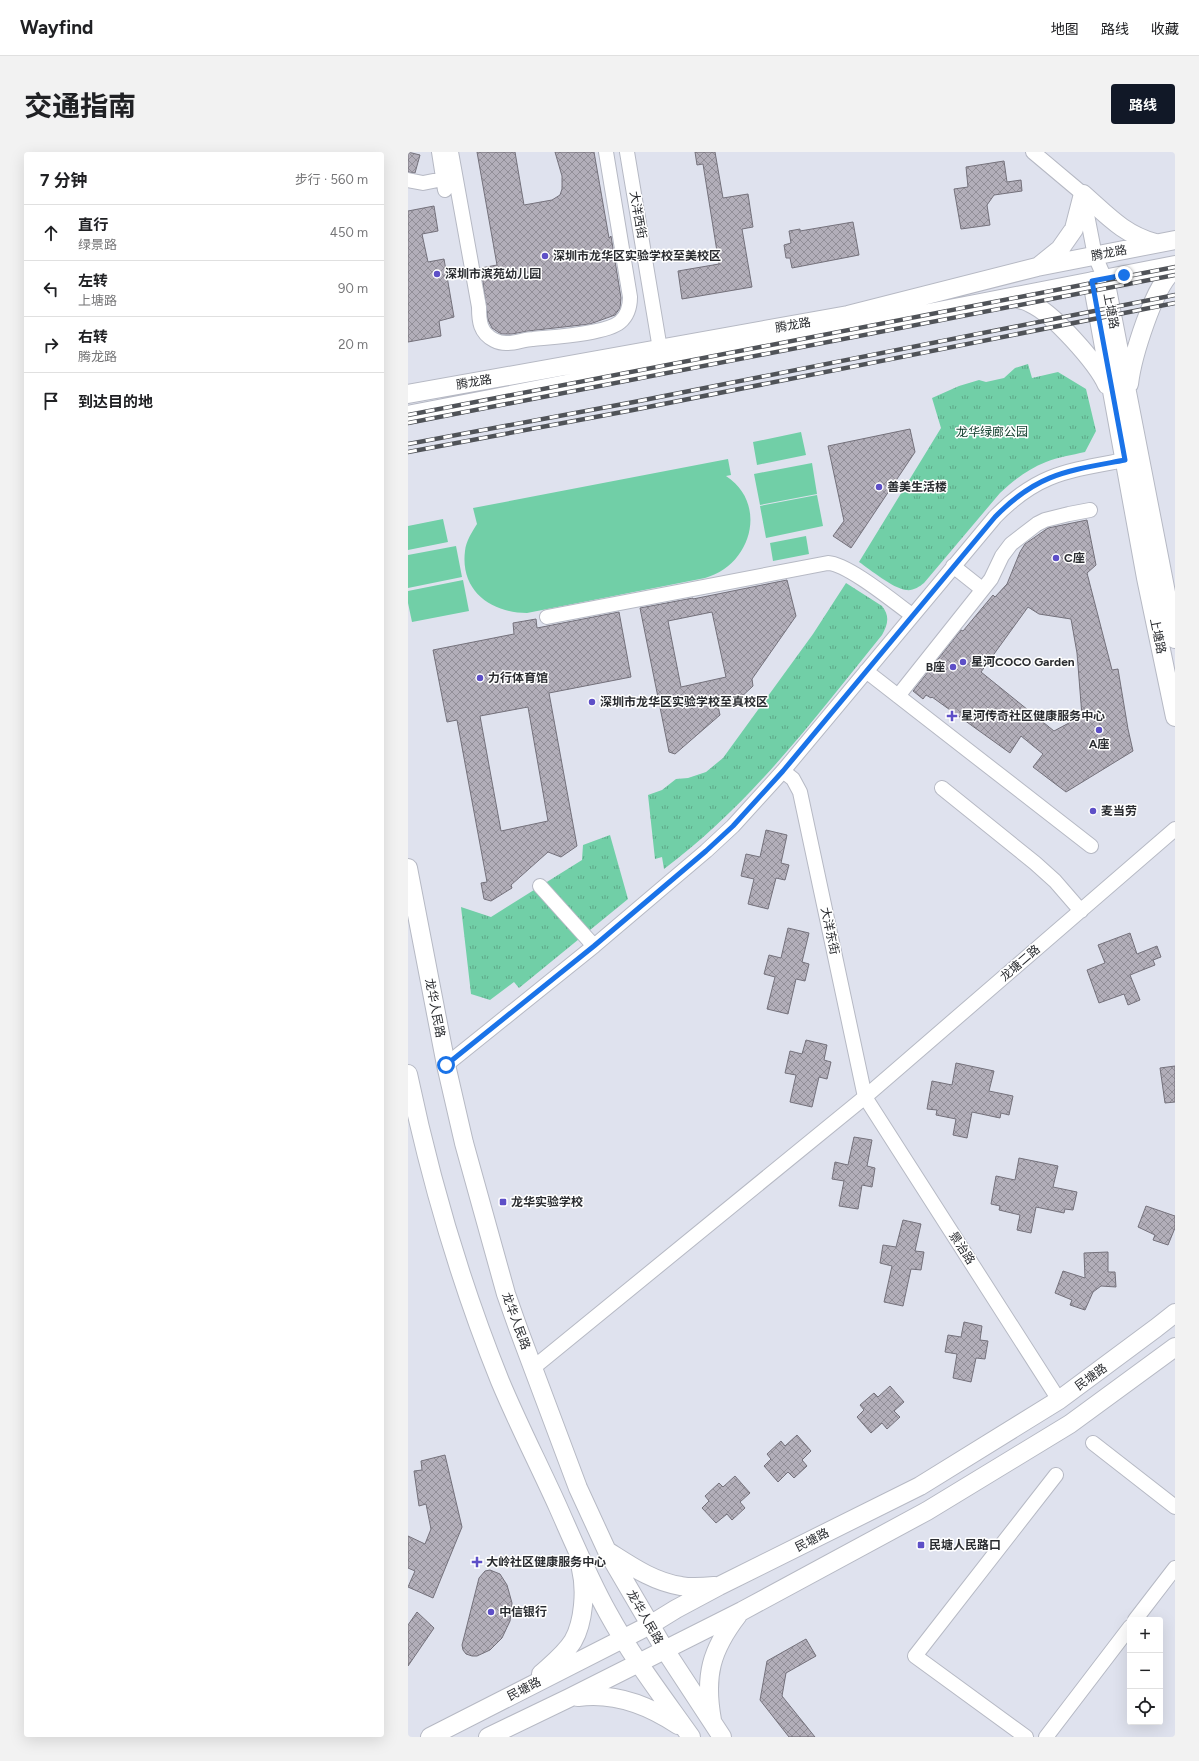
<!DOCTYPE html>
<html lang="zh">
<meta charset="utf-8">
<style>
body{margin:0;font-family:Figtree,"Noto Sans SC",sans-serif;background:#f2f2f2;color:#202124}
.controls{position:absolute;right:12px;bottom:12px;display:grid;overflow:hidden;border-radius:4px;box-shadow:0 4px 16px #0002}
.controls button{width:36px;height:36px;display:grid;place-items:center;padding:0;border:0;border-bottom:1px solid #e0e0e0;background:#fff;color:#202124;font:20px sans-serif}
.stop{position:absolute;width:12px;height:12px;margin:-9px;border:3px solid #1a73e8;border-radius:50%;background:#fff}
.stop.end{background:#1a73e8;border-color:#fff;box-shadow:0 1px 4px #0008}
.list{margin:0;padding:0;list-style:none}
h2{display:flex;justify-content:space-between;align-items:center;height:52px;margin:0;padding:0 16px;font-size:17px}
h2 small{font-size:13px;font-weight:400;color:#757577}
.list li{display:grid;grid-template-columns:26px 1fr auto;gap:12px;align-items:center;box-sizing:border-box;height:56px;padding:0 16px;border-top:1px solid #e0e0e0}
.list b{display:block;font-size:15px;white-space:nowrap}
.list p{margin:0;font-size:13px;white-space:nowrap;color:#757577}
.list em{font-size:13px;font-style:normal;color:#757577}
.icon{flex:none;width:22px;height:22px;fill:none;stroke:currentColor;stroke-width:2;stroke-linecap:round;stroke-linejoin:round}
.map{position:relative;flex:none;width:767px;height:1585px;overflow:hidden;border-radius:4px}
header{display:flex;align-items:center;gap:24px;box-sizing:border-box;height:56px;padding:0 20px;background:#fff;border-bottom:1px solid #e0e0e0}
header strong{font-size:19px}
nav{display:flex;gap:22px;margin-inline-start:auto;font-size:14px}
.intro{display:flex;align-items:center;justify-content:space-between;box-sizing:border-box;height:96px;padding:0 24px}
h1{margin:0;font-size:28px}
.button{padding:10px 18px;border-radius:4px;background:#111827;color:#fff;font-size:14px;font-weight:700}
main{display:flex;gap:24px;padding:0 24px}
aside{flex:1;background:#fff;border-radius:4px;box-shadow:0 4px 16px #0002}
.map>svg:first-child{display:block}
.grass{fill:url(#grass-tufts)}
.garden{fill:#71cfa7}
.building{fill:url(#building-cross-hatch);stroke:#74717b;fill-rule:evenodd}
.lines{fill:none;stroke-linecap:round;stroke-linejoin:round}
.minor-casing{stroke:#b6b9c4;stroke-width:16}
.major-casing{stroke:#b6b9c4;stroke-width:20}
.minor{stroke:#fff;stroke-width:14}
.major{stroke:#fff;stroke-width:18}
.rail-casing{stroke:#505358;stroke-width:4.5}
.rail{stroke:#fff;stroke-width:3;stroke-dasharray:9;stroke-linecap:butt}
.route{stroke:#1a73e8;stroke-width:5}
.poi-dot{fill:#5d4fc7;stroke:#fff;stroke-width:1.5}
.labels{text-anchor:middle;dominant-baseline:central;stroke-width:3;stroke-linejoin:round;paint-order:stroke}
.street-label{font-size:12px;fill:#2a2c30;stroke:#fff}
.poi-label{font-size:12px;font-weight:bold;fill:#2a2c30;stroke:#fff;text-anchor:start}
.park-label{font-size:12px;fill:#154130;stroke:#fff}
</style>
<header>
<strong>Wayfind</strong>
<nav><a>地图</a><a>路线</a><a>收藏</a></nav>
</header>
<div class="intro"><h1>交通指南</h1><a class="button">路线</a></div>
<main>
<aside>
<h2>7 分钟<small>步行 · 560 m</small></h2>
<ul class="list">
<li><svg class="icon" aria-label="ahead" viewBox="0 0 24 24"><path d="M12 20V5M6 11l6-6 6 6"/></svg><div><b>直行</b><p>绿景路</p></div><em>450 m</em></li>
<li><svg class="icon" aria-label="left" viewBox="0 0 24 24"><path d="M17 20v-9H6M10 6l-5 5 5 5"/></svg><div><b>左转</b><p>上塘路</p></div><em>90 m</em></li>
<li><svg class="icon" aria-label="right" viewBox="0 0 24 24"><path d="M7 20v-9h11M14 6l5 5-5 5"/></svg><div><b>右转</b><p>腾龙路</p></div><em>20 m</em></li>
<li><svg class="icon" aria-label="arrive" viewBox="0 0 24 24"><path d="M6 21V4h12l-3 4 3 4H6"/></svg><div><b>到达目的地</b></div></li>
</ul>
</aside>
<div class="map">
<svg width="767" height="1585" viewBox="0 0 767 1585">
<defs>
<pattern id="grass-tufts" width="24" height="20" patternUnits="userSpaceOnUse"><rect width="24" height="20" fill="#71cfa7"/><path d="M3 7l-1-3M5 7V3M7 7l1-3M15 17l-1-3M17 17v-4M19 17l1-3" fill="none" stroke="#5da888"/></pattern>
<pattern id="building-cross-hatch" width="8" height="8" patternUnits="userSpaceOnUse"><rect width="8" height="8" fill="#b2aeb9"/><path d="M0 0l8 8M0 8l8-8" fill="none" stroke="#918e97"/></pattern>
</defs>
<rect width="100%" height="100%" fill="#dfe2ee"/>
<path class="grass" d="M 620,212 L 624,226 L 650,220 L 678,237 L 688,279 L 677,300 C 664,303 650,305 638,310 C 620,317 606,328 592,341 L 516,431 C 511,435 505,439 498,438 C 484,436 463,418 451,410 L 533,276 L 524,246 L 551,234 L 571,228 L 578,230 L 596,226 L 607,216 Z
M 438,431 L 474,454 C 482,464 480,472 474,483 C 407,566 342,653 256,717 L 254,705 L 247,707 L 240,643 L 254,638 L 268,627 L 280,626 L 298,620 L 315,606 L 405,482 Z
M 202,683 L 220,747 L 111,836 L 106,830 L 82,848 L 63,842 L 53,755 L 83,765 L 174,708 L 175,693 Z"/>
<path class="garden" d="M 393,280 L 398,303 L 349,313 L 345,290 Z
M 320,307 L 323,323 L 318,324 C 361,352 343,414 297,426 L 119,461 C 83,461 52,439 57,399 C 58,389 64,380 69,372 L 65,356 Z
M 404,311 L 409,342 L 352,353 L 346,322 Z
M 409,343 L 415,374 L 358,386 L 352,354 Z
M 35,367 L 40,390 L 0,398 L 0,374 Z
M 398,384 L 401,402 L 365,409 L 362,391 Z
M 48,394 L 54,425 L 0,436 L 0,403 Z
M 55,428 L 61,459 L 4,470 L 0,451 L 0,439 Z"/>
<path class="building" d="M 0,0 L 12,3 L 7,21 L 0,20 Z
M 69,0 L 107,0 L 116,53 L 144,48 L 152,43 L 154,37 L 154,24 L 147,0 L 186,0 L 201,86 L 203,84 L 213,146 L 212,156 L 207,163 L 182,172 L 120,179 L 104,182 L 93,182 L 84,176 L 80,168 L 73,116 L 89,113 Z
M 287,0 L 307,0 L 315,46 L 340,42 L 345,75 L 334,77 L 344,135 L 274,147 L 270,119 L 311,112 L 295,12 L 289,13 Z
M 596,9 L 599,30 L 613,28 L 614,39 L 586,43 L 579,53 L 582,73 L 553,77 L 546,37 L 560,35 L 558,15 Z
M 26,54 L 30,79 L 14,82 L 20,110 L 36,107 L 46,165 L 31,169 L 33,184 L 0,190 L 0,59 Z
M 445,70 L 451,103 L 384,116 L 382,106 L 378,106 L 376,93 L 383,91 L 381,79 L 392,77 L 392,79 Z
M 502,277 L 507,300 L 443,396 L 425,384 L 436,369 L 420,294 Z
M 679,368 L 688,413 L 679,421 L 704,518 L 710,517 L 720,577 L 725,599 L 658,640 L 625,615 L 635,602 L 613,584 L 602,601 L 524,545 L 523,546 L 518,543 L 515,547 L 505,539 L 553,478 L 555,479 L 585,443 L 587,445 L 599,432 L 612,400 L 617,392 L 640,376 ZM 620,455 L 631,462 L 663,467 L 669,501 L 674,564 L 646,579 L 573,520 Z
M 379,428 L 388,464 L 344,527 L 345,534 L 330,548 L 308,545 L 312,563 L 267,602 L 261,600 L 232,456 L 285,446 L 285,447 ZM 304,460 L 318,525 L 273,535 L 260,469 Z
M 211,460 L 223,525 L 141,541 L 169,694 L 153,705 L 140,700 L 103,733 L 104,736 L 83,749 L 76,747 L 73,731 L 79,730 L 49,568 L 39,570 L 25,498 L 106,482 L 105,471 L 128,467 L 129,476 ZM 120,555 L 140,669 L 93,679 L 72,564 Z
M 358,678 L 379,683 L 373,711 L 381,713 L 377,728 L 368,726 L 360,757 L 340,752 L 346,727 L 333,724 L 338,702 L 352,705 Z
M 380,776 L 401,781 L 394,810 L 401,812 L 397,829 L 388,827 L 380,862 L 359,857 L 367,825 L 356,822 L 361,803 L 373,806 Z
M 722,781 L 729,802 L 749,794 L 753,805 L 745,808 L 747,813 L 722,823 L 732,848 L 720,853 L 716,842 L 691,851 L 679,818 L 697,811 L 690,793 Z
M 398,888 L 419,893 L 416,908 L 423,910 L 419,927 L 411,925 L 404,955 L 382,950 L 388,923 L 377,921 L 382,899 L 394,902 Z
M 548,911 L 586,919 L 581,939 L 605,944 L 601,963 L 593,961 L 592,966 L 564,960 L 559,986 L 545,983 L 548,967 L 528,963 L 529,958 L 519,957 L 524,929 L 544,933 Z
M 767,914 L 767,950 L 757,951 L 752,916 Z
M 446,985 L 464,988 L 459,1014 L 467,1016 L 464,1035 L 454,1033 L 450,1057 L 431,1054 L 436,1029 L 424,1027 L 427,1010 L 440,1013 Z
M 611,1006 L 650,1014 L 645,1035 L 669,1040 L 665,1058 L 657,1057 L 656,1061 L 628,1055 L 623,1081 L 609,1078 L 612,1063 L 591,1058 L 592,1054 L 583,1052 L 588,1024 L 607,1028 Z
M 738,1054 L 767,1064 L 767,1076 L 760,1093 L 745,1088 L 747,1083 L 730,1075 Z
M 495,1068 L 513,1072 L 507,1099 L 516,1100 L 513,1118 L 503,1117 L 495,1154 L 476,1150 L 484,1114 L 472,1111 L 475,1093 L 488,1095 Z
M 700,1100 L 700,1120 L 707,1120 L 708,1135 L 693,1134 L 685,1140 L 677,1158 L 662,1153 L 664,1148 L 647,1141 L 655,1119 L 677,1126 L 676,1101 Z
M 556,1170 L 574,1174 L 572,1188 L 580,1189 L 577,1207 L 568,1206 L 563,1230 L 545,1226 L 549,1202 L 537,1200 L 540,1183 L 553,1185 Z
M 482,1234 L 496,1250 L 486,1259 L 492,1265 L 479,1277 L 474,1271 L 463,1281 L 449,1265 L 456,1258 L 452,1253 L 466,1241 L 470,1245 Z
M 389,1283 L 403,1299 L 394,1308 L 399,1314 L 386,1326 L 380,1320 L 370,1330 L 356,1314 L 363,1307 L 359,1302 L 373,1289 L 377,1294 Z
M 37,1303 L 54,1375 L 25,1446 L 0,1435 L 7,1419 L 0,1416 L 0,1384 L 17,1392 L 23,1377 L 18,1352 L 11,1354 L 6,1319 L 14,1318 L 13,1309 Z
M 327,1324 L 342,1341 L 332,1350 L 337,1356 L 324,1368 L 319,1362 L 308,1371 L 294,1356 L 301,1349 L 297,1344 L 311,1331 L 315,1335 Z
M 82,1418 L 92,1422 L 99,1433 L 104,1451 L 102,1469 L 94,1486 L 82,1498 L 69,1504 L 64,1504 L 58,1502 L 55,1498 L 54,1493 L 71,1426 L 77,1419 Z
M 9,1460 L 26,1476 L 0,1514 L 0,1473 Z
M 398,1487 L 408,1504 L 378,1521 L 374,1544 L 407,1585 L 381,1585 L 352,1548 L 359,1509 Z"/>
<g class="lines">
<defs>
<path id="minor" d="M 31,0 L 37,38
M 43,0 L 71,155 C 71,169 72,181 86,188 C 90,190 94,191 98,191 C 107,192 116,187 125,187 C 144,185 198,182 212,170 C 219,164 222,154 222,145 L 198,0
M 219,0 L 252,197
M 625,0 L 675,42 L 687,104 L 697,127
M 0,28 L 15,31 L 35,27
M 545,414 L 574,437
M 139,465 L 420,411 C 440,412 486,450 504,463
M 458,519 L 683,694
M 490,544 L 583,427 L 594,404 L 603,392 L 629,372 L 637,368 L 661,362 L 682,358
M 375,619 L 385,627 L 392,640 L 457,945 L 651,1248
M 534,636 L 627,711 L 647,729 L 673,759
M 132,734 L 186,794
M 38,913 L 186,794 L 298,699 L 325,674 L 375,619 L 587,365 C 630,321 659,319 717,308
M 125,1216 L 457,945 L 767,677
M 685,1291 L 767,1355
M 727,1468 L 767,1416
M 618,1585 L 507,1504 L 648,1323
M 638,1585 L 722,1475"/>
<path id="major" d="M 631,114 L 652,97 L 666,77 L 675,42 C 699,63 715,82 747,91
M 697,127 L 767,487
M 684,129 L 738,426 L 767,565
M 604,146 C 610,147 617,148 622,151 C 645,161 689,211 699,233
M 721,232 C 724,206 746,132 767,117
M 0,242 L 440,163 L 629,115 L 767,88
M 0,263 L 767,113
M 0,716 L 38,913 L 56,991 L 98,1142 L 110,1176 L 170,1336 L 199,1399 L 257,1498 L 314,1585
M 0,922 C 22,1027 52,1130 92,1229 C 110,1272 131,1313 150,1355 C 166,1391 181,1427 200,1461 C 224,1505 254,1544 283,1585
M 201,1400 C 223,1414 246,1430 273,1434 C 284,1436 295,1435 307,1434
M 133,1522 C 144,1512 157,1502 165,1489 C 176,1470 178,1437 173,1417
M 170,1545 C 207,1540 240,1553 270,1573
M 304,1568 C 296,1524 303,1498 330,1463
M 22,1585 L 242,1473 L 268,1457 L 311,1434 L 512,1334 L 651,1248 L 748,1176 L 767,1161
M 80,1585 L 161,1546 L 334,1459 L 519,1359 L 662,1272 L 767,1195"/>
</defs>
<use href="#minor" class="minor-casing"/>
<use href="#major" class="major-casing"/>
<use href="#minor" class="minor"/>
<use href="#major" class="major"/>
<defs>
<path id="rail" d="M 0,263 L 767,115
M 0,271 L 767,123
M 0,292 L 226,250 L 767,143
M 0,300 L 225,258 L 767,151"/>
</defs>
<use href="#rail" class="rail-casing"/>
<use href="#rail" class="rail"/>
</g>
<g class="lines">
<path class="route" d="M 38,913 L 186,794 L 298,699 L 325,674 L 375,619 L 587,365 C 630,321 659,319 717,308 L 684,129 L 716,123"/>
</g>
<g class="poi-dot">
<circle cx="137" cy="104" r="4"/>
<circle cx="29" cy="122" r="4"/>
<circle cx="471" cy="335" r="4"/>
<circle cx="648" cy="406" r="4"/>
<circle cx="555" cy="510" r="4"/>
<circle cx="545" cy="515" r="4"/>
<circle cx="72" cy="526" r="4"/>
<circle cx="184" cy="550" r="4"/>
<path d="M542 558h4v4h4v4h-4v4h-4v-4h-4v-4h4z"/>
<circle cx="691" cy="578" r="4"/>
<circle cx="685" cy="659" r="4"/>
<rect x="91" y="1046" width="8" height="8" rx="2"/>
<rect x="509" y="1389" width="8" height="8" rx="2"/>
<path d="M67 1404h4v4h4v4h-4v4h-4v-4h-4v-4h4z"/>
<circle cx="83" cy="1460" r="4"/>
</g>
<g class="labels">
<g class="street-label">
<text transform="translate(230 63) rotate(80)">大洋西街</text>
<text transform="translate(701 101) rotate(-11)">腾龙路</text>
<text transform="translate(703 159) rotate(79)">上塘路</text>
<text transform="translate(385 173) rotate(-10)">腾龙路</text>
<text transform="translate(66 230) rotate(-10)">腾龙路</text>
<text transform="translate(750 484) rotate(78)">上塘路</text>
<text transform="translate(422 779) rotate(78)">大洋东街</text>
<text transform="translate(612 811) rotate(-41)">龙塘二路</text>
<text transform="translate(27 856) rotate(79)">龙华人民路</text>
<text transform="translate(554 1096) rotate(57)">景治路</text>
<text transform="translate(108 1169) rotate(70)">龙华人民路</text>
<text transform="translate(683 1225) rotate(-36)">民塘路</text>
<text transform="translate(404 1388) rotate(-27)">民塘路</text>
<text transform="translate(237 1465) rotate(60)">龙华人民路</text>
<text transform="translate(116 1537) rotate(-27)">民塘路</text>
</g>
<g class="poi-label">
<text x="145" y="104">深圳市龙华区实验学校至美校区</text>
<text x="37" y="122">深圳市滨苑幼儿园</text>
<text x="479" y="335">善美生活楼</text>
<text x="656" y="406">C座</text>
<text x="563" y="510">星河COCO Garden</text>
<text x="537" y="515" text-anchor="end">B座</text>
<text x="80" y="526">力行体育馆</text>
<text x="192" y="550">深圳市龙华区实验学校至真校区</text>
<text x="553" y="564">星河传奇社区健康服务中心</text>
<text x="691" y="592" text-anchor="middle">A座</text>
<text x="693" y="659">麦当劳</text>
<text x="103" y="1050">龙华实验学校</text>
<text x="521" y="1393">民塘人民路口</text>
<text x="78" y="1410">大岭社区健康服务中心</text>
<text x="91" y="1460">中信银行</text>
</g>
<g class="park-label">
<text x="584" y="280">龙华绿廊公园</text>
</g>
</g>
</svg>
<div class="controls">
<button>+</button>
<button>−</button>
<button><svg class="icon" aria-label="locate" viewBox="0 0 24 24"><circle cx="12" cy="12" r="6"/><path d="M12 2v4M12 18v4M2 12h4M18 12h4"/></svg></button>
</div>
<div class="stop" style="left:38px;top:913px"></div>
<div class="stop end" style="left:716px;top:123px"></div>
</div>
</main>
